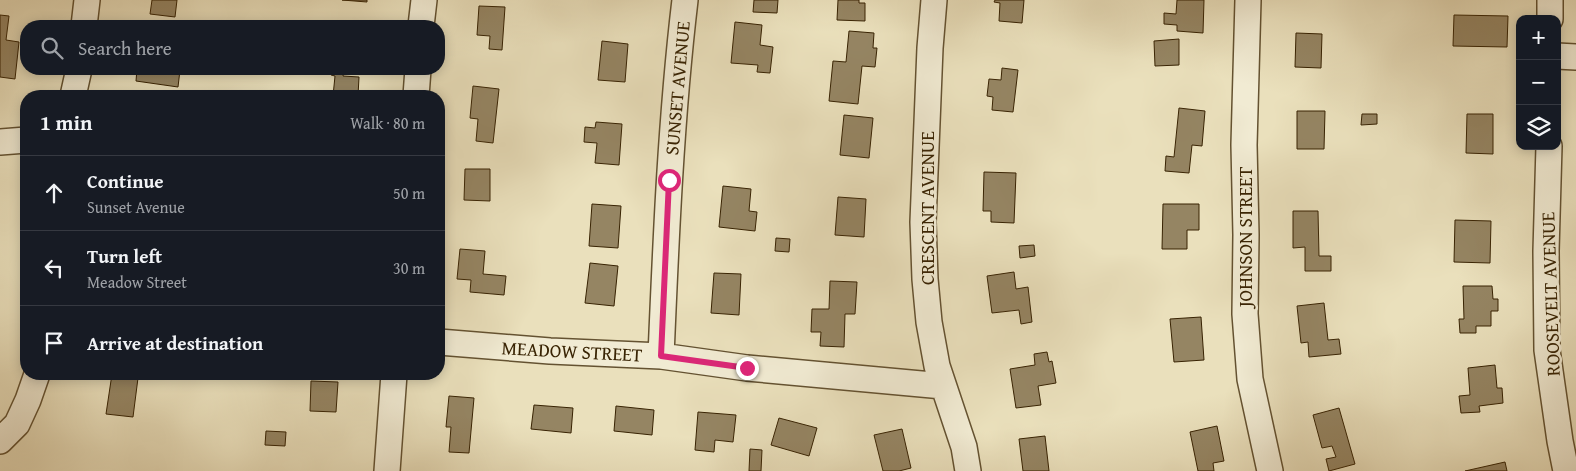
<!DOCTYPE html>
<meta charset="utf-8">
<style>
body{margin:0;font-family:"Gentium Book Plus",serif;background:#242831;color:#f1f3f6}
.controls{position:absolute;right:15px;top:15px;display:grid;overflow:hidden;border-radius:10px;box-shadow:0 2px 12px #0003}
.controls button{width:45px;height:45px;display:grid;place-items:center;padding:0;border:0;border-bottom:1px solid #363941;background:#171b24;color:#f1f3f6;font:25px sans-serif}
.stop{position:absolute;width:15px;height:15px;margin:-11px;border:4px solid #db2777;border-radius:50%;background:#fff}
.stop.end{background:#db2777;border-color:#fff;box-shadow:0 1px 5px #0008}
.list{margin:0;padding:0;list-style:none}
h2{display:flex;justify-content:space-between;align-items:center;height:65px;margin:0;padding:0 20px;font-size:21px}
h2 small{font-size:16px;font-weight:400;color:#9ea1a6}
.list li{display:grid;grid-template-columns:32px 1fr auto;gap:15px;align-items:center;box-sizing:border-box;height:75px;padding:0 20px;border-top:1px solid #363941}
.list b{display:block;font-size:19px;white-space:nowrap}
.list p{margin:0;font-size:16px;white-space:nowrap;color:#9ea1a6}
.list em{font-size:16px;font-style:normal;color:#9ea1a6}
.icon{flex:none;width:28px;height:28px;fill:none;stroke:currentColor;stroke-width:2;stroke-linecap:round;stroke-linejoin:round}
.map{position:relative;flex:none;width:1576px;height:471px;overflow:hidden}
.search{position:absolute;background:#171b24;box-shadow:0 2px 12px #0003;left:20px;top:20px;width:425px;height:55px;display:flex;align-items:center;gap:12px;box-sizing:border-box;padding:0 18px;border-radius:20px;color:#9ea1a6;font-size:19px}
.panel{position:absolute;background:#171b24;box-shadow:0 2px 12px #0003;left:20px;top:90px;width:425px;height:290px;border-radius:20px}
.map>svg:first-child{display:block}
.building{fill:#958563;stroke:#382303}
.lines{fill:none;stroke-linecap:round;stroke-linejoin:round}
.minor-casing{stroke:#645231;stroke-width:28}
.minor{stroke:#f1ebd3;stroke-width:25}
.route{stroke:#db2777;stroke-width:6}
.labels{text-anchor:middle;dominant-baseline:central;stroke-width:5;stroke-linejoin:round;paint-order:stroke}
.street-label{font-size:19px;fill:#382303;stroke:#f1ebd3}
</style>
<div class="map">
<svg width="1576" height="471" viewBox="0 0 1576 471">
<rect width="100%" height="100%" fill="#eae0bc"/>
<filter id="stains"><feTurbulence type="fractalNoise" baseFrequency=".004" numOctaves="4"/><feColorMatrix values="0 0 0 0 .2 0 0 0 0 .09 0 0 0 0 .02 0 0 0 .5 -.17"/></filter>
<radialGradient id="worn" r=".72"><stop offset=".6" stop-color="#630" stop-opacity="0"/><stop offset="1" stop-color="#630" stop-opacity=".3"/></radialGradient>
<path class="building" d="M 152,0 L 177,0 L 175,17 L 150,14 Z
M 342,0 L 367,0 L 367,2 Z
M 754,0 L 778,0 L 777,13 L 753,12 Z
M 838,0 L 859,0 L 859,3 L 865,3 L 865,21 L 837,20 Z
M 995,0 L 1024,0 L 1022,23 L 999,21 L 1000,3 L 994,2 Z
M 1177,0 L 1204,0 L 1203,33 L 1177,31 L 1177,25 L 1164,24 L 1164,13 L 1176,14 Z
M 479,6 L 505,7 L 502,50 L 489,49 L 490,36 L 477,35 Z
M 0,15 L 9,16 L 6,40 L 19,42 L 15,79 L 0,77 Z
M 1454,15 L 1508,16 L 1507,47 L 1453,46 Z
M 735,22 L 762,25 L 760,45 L 773,47 L 770,73 L 757,72 L 758,65 L 731,63 Z
M 849,31 L 874,33 L 873,48 L 877,48 L 875,67 L 862,66 L 858,104 L 829,101 L 833,61 L 846,62 Z
M 1296,33 L 1322,34 L 1321,68 L 1295,67 Z
M 1179,39 L 1179,65 L 1155,66 L 1154,41 Z
M 602,41 L 628,44 L 625,82 L 598,80 Z
M 1002,68 L 1018,70 L 1013,112 L 992,110 L 993,97 L 987,96 L 989,79 L 1001,80 Z
M 137,69 L 180,70 L 178,87 L 136,81 Z
M 331,69 L 344,69 L 343,76 L 359,77 L 358,96 L 333,96 L 335,76 L 331,75 Z
M 473,86 L 499,89 L 493,143 L 476,141 L 478,119 L 470,118 Z
M 1179,108 L 1205,111 L 1202,146 L 1192,145 L 1189,173 L 1165,171 L 1166,156 L 1174,157 Z
M 1297,111 L 1325,111 L 1324,149 L 1297,149 Z
M 1362,114 L 1377,114 L 1377,124 L 1361,125 Z
M 1467,114 L 1493,114 L 1493,154 L 1466,153 Z
M 844,115 L 873,118 L 869,158 L 840,155 Z
M 596,122 L 622,124 L 619,165 L 595,163 L 597,143 L 584,142 L 585,127 L 595,128 Z
M 465,169 L 490,169 L 490,201 L 464,200 Z
M 984,172 L 1016,173 L 1014,223 L 991,222 L 991,211 L 983,211 Z
M 723,186 L 751,189 L 749,211 L 757,212 L 755,231 L 719,227 Z
M 838,197 L 866,199 L 864,237 L 835,235 Z
M 592,204 L 621,206 L 618,248 L 589,246 Z
M 1163,204 L 1199,204 L 1199,230 L 1187,230 L 1187,249 L 1162,249 Z
M 1293,211 L 1318,211 L 1319,256 L 1331,256 L 1331,271 L 1305,271 L 1305,247 L 1293,248 Z
M 1455,220 L 1491,221 L 1490,263 L 1454,262 Z
M 776,238 L 790,239 L 789,252 L 775,251 Z
M 1034,245 L 1035,256 L 1020,258 L 1019,246 Z
M 460,249 L 485,251 L 483,274 L 506,276 L 504,295 L 470,292 L 471,280 L 457,279 Z
M 590,263 L 618,266 L 614,306 L 585,303 Z
M 1014,272 L 1016,289 L 1028,287 L 1032,322 L 1021,324 L 1019,310 L 992,313 L 987,276 Z
M 714,273 L 741,274 L 739,315 L 711,313 Z
M 830,281 L 857,282 L 855,314 L 845,314 L 844,347 L 820,346 L 821,332 L 811,332 L 812,309 L 829,309 Z
M 1463,286 L 1492,286 L 1493,299 L 1498,299 L 1498,311 L 1491,311 L 1491,326 L 1476,326 L 1476,333 L 1460,333 L 1459,319 L 1464,319 Z
M 1324,303 L 1328,340 L 1339,339 L 1341,354 L 1309,357 L 1308,342 L 1301,343 L 1297,306 Z
M 1201,317 L 1204,360 L 1174,362 L 1170,319 Z
M 1047,352 L 1049,362 L 1052,361 L 1056,383 L 1038,386 L 1041,405 L 1016,408 L 1010,369 L 1035,365 L 1034,354 Z
M 1495,365 L 1497,388 L 1502,388 L 1503,403 L 1479,406 L 1480,412 L 1461,413 L 1459,396 L 1470,395 L 1468,368 Z
M 112,374 L 138,378 L 133,417 L 106,414 Z
M 311,381 L 338,382 L 336,412 L 310,411 Z
M 449,396 L 474,398 L 469,453 L 449,452 L 451,427 L 446,427 Z
M 534,405 L 573,408 L 571,433 L 531,429 Z
M 616,406 L 654,410 L 652,435 L 614,431 Z
M 1339,408 L 1355,464 L 1329,471 L 1326,459 L 1336,457 L 1332,446 L 1322,448 L 1313,415 Z
M 698,412 L 736,415 L 733,442 L 715,440 L 714,452 L 695,450 Z
M 779,418 L 817,428 L 809,456 L 771,445 Z
M 1217,426 L 1224,461 L 1213,463 L 1214,471 L 1198,471 L 1190,432 Z
M 902,429 L 911,468 L 899,471 L 883,471 L 874,435 Z
M 266,431 L 286,432 L 285,446 L 265,445 Z
M 1045,436 L 1049,471 L 1023,471 L 1019,439 Z
M 750,449 L 762,450 L 761,471 L 749,471 Z
M 1505,462 L 1507,471 L 1465,471 Z"/>
<g class="lines">
<defs>
<path id="minor" d="M 934,0 L 930,48 L 923,222 L 925,279 L 929,322 L 937,366 L 964,447 L 968,471
M 1248,0 L 1244,145 L 1246,235 L 1245,314 L 1250,379 L 1270,471
M 1550,19 L 1550,0
M 84,26 L 87,0
M 421,26 L 424,0
M 1557,56 L 1576,57
M 73,96 L 79,69
M 416,96 L 418,69
M 0,142 L 26,140
M 1549,146 L 1546,251 L 1547,350 L 1560,441 L 1566,471
M 439,342 L 550,351 L 661,356 L 747,368 L 943,386
M 661,356 C 666,237 671,118 685,0
M 0,441 L 17,424 L 28,400 L 37,374
M 387,471 L 394,374"/>
</defs>
<use href="#minor" class="minor-casing"/>
<use href="#minor" class="minor"/>
</g>
<g class="lines">
<path class="route" d="M 669,180 L 661,356 L 747,368"/>
</g>
<g class="labels">
<g class="street-label">
<text transform="translate(677 88) rotate(-85)">SUNSET AVENUE</text>
<text transform="translate(927 208) rotate(-90)">CRESCENT AVENUE</text>
<text transform="translate(1245 237) rotate(-90)">JOHNSON STREET</text>
<text transform="translate(1550 294) rotate(-92)">ROOSEVELT AVENUE</text>
<text transform="translate(572 351) rotate(3)">MEADOW STREET</text>
</g>
</g>
<rect width="100%" height="100%" filter="url(#stains)"/>
<rect width="100%" height="100%" fill="url(#worn)"/>
</svg>
<div class="controls">
<button>+</button>
<button>−</button>
<button><svg class="icon" aria-label="layers" viewBox="0 0 24 24"><path d="M12 4l9 5-9 5-9-5zM3 14l9 5 9-5"/></svg></button>
</div>
<div class="stop" style="left:669px;top:180px"></div>
<div class="stop end" style="left:747px;top:368px"></div>
<div class="search"><svg class="icon" aria-label="search" viewBox="0 0 24 24"><circle cx="10" cy="10" r="6"/><path d="M15 15l6 6"/></svg>Search here</div>
<section class="panel">
<h2>1 min<small>Walk · 80 m</small></h2>
<ul class="list">
<li><svg class="icon" aria-label="ahead" viewBox="0 0 24 24"><path d="M12 20V5M6 11l6-6 6 6"/></svg><div><b>Continue</b><p>Sunset Avenue</p></div><em>50 m</em></li>
<li><svg class="icon" aria-label="left" viewBox="0 0 24 24"><path d="M17 20v-9H6M10 6l-5 5 5 5"/></svg><div><b>Turn left</b><p>Meadow Street</p></div><em>30 m</em></li>
<li><svg class="icon" aria-label="arrive" viewBox="0 0 24 24"><path d="M6 21V4h12l-3 4 3 4H6"/></svg><div><b>Arrive at destination</b></div></li>
</ul>
</section>
</div>
